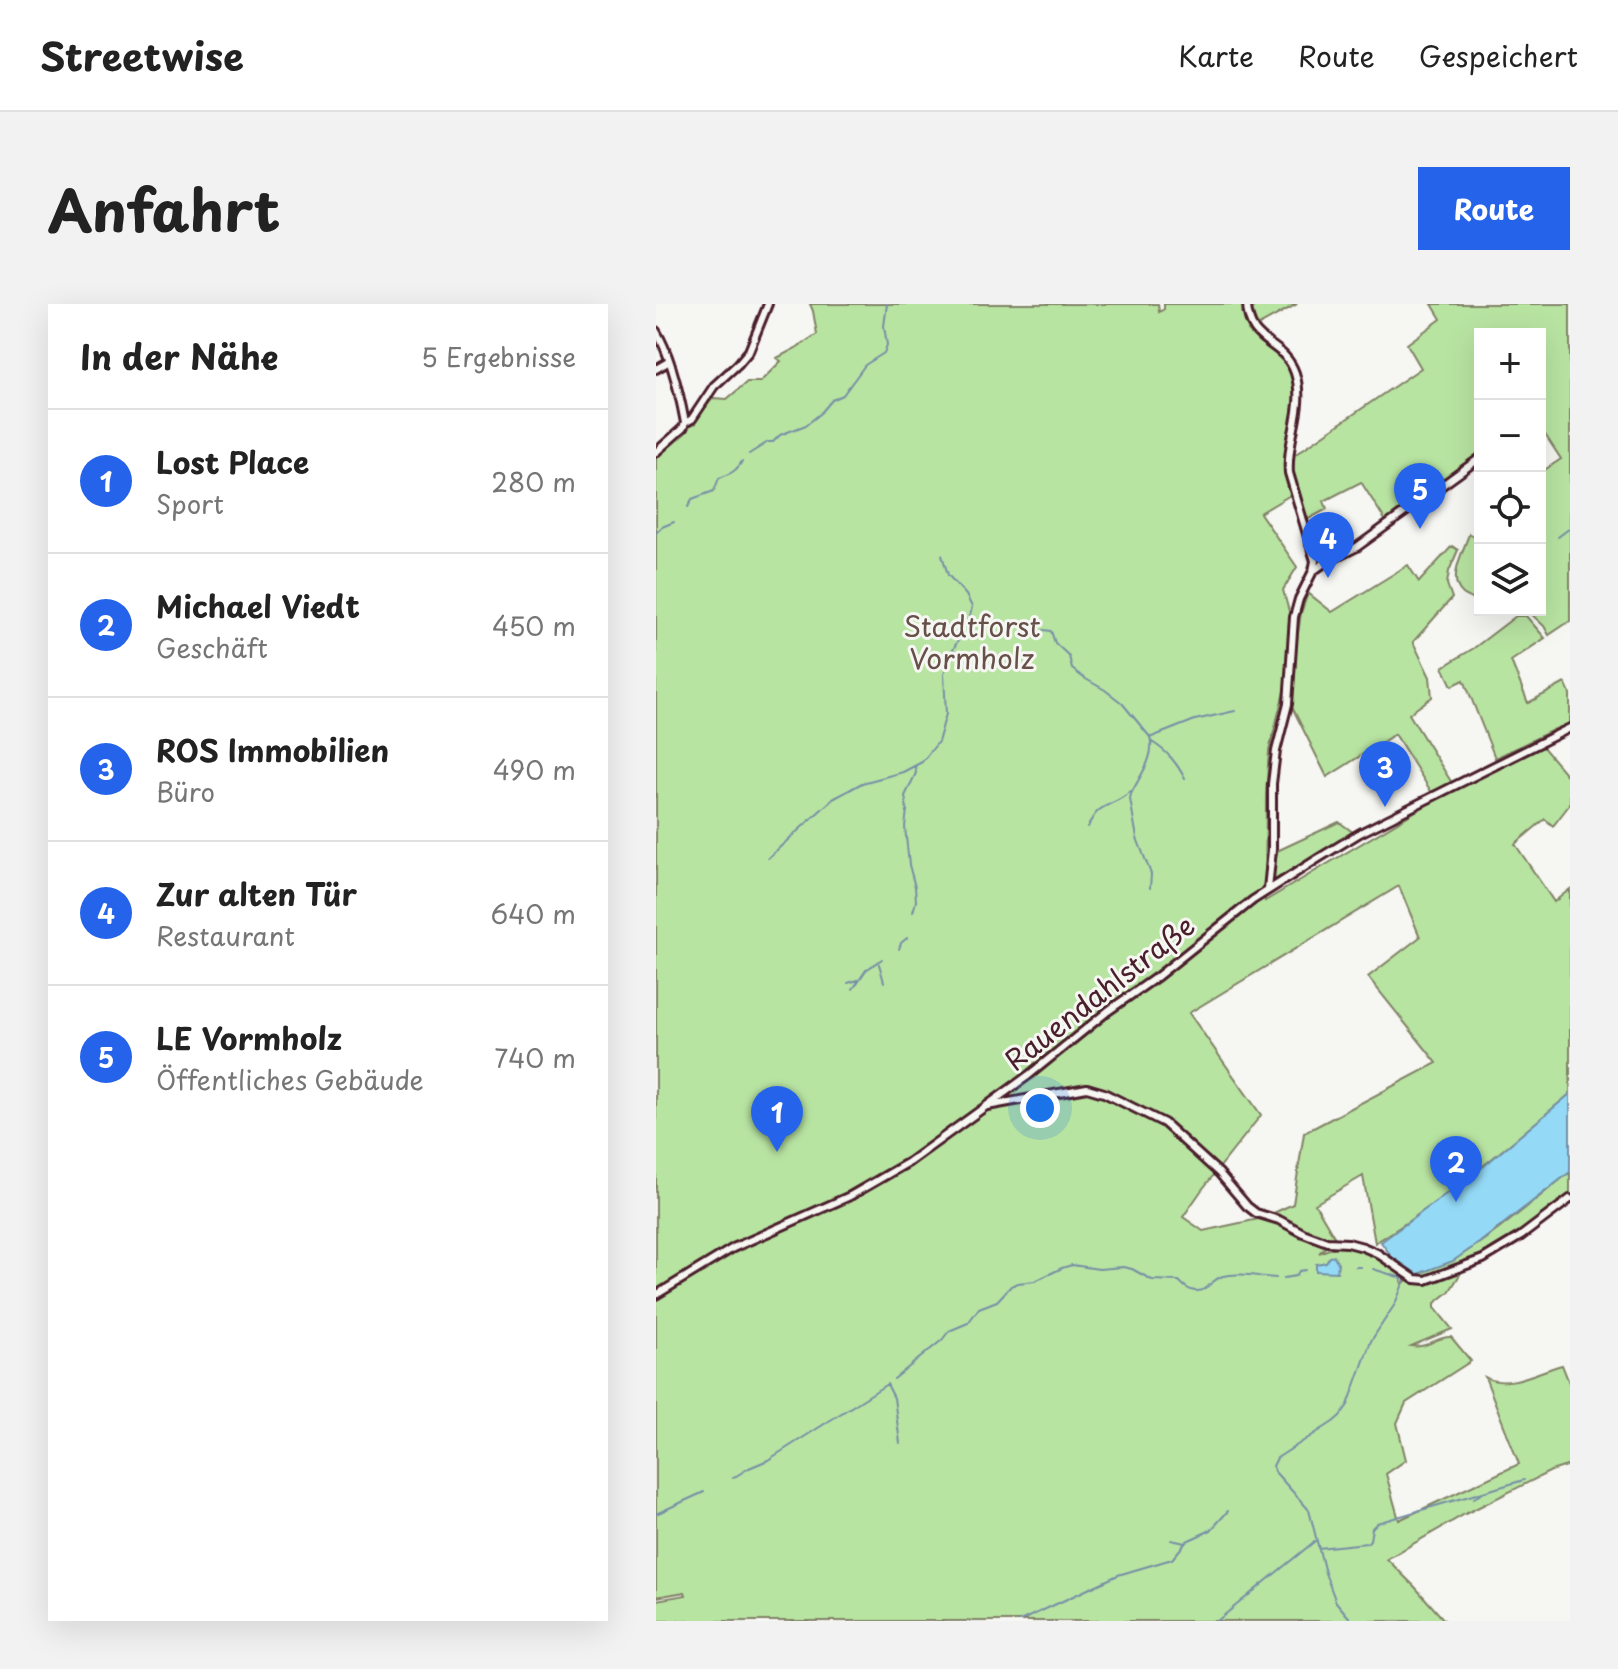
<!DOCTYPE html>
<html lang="de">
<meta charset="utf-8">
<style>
body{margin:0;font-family:"Playpen Sans",sans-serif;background:#f2f2f2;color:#222}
.controls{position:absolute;right:24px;top:24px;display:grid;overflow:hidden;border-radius:0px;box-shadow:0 8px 32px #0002}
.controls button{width:72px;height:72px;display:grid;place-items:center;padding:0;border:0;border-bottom:2px solid #e0e0e0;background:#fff;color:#222;font:40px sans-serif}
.you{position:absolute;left:384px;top:804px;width:28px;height:28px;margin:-20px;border:6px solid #fff;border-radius:50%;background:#1a73e8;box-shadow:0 0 0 12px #1a73e833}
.badge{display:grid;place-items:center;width:52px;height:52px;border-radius:50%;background:#2563eb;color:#fff;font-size:26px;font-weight:700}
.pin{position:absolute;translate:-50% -66px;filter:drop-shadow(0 2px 4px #0008)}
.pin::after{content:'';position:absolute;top:42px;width:28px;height:24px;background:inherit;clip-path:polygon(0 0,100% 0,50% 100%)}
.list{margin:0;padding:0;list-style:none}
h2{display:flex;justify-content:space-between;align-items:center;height:104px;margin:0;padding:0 32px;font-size:34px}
h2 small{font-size:26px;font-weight:400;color:#767676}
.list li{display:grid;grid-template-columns:52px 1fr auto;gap:24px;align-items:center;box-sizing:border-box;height:144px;padding:0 32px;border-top:2px solid #e0e0e0}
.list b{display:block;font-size:30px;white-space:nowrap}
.list p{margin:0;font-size:26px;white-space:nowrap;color:#767676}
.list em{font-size:26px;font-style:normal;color:#767676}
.icon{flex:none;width:44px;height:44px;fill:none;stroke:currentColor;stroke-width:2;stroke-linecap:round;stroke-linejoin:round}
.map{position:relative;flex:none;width:914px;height:1317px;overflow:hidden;border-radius:0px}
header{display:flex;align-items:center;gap:48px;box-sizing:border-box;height:112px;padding:0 40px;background:#fff;border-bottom:2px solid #e0e0e0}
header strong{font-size:38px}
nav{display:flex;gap:44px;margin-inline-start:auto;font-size:28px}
.intro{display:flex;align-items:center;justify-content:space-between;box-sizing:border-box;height:192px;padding:0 48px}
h1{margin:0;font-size:56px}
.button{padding:20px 36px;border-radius:0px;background:#2563eb;color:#fff;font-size:28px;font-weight:700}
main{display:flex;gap:48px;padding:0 48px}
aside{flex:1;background:#fff;border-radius:0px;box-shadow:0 8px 32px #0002}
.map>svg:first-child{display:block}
.green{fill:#b8e4a2;stroke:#818266;stroke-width:2;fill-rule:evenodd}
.water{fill:#94daf6;stroke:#768fa5;stroke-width:2}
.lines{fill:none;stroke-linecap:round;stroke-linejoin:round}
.stream{stroke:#768fa5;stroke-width:2}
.minor-casing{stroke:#4a1f2b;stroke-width:12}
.minor{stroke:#f6f6f2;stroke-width:6}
.labels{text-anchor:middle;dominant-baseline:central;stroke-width:6;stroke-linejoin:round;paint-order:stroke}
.park-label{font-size:28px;fill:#665049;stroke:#f6f6f2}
.street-label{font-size:28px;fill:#4a1f2b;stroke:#f6f6f2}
</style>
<header>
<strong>Streetwise</strong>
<nav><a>Karte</a><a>Route</a><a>Gespeichert</a></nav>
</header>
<div class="intro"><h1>Anfahrt</h1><a class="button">Route</a></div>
<main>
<aside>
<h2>In der Nähe<small>5 Ergebnisse</small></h2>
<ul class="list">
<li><span class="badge">1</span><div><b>Lost Place</b><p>Sport</p></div><em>280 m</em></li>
<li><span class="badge">2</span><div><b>Michael Viedt</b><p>Geschäft</p></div><em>450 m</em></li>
<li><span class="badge">3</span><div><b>ROS Immobilien</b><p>Büro</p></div><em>490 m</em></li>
<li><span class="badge">4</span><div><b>Zur alten Tür</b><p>Restaurant</p></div><em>640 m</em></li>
<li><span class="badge">5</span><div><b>LE Vormholz</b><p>Öffentliches Gebäude</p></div><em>740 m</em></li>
</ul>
</aside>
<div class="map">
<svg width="914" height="1317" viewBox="0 0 914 1317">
<rect width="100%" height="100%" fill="#f6f6f2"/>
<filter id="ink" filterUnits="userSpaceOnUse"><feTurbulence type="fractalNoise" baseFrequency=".0125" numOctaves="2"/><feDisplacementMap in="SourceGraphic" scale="16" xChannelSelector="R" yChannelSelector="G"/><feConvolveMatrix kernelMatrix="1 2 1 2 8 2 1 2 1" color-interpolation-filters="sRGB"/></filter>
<g filter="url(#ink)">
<path class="green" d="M 154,0 L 502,0 L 503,8 L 508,5 L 508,0 L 641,0 L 592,27 L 604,39 L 628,54 L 636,69 L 640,97 L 628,158 L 765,64 L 751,40 L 785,15 L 776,0 L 914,0 L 914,317 L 893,331 L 888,322 L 871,306 L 884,306 L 884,169 L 905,155 L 884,123 L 884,30 L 824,30 L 824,151 L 731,219 L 705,178 L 668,197 L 671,205 L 651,216 L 643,186 L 604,209 L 641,263 L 627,286 L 634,311 L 630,380 L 613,447 L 610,490 L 609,597 L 772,500 L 886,442 L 914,475 L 914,500 L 897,522 L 889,515 L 859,540 L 898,598 L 914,585 L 914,790 C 851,843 789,896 719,939 L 707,872 L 659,900 L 679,934 L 663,949 C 668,947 675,944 681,943 C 701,940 747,958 746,981 C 759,965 783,965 800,954 C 841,930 877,897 914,868 L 914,892 L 853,936 L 808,964 L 793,988 L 779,999 L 779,1004 L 796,1025 L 755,1042 C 772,1045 780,1032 795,1033 L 815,1057 L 750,1099 L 741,1119 L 750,1156 L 730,1170 L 743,1216 L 863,1160 L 829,1073 C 852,1086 882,1067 906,1061 L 914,1081 L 914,1161 L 895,1167 L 809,1210 L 731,1255 L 759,1283 L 789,1317 L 0,1317 L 0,1296 L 30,1291 L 29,1288 L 0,1293 L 0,152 L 31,126 L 57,94 L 71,95 L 91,78 L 104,78 L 125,57 L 121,54 L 140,44 L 161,30 L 157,7 ZM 743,582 L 764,633 L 712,673 L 781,759 L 648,829 L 637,900 L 607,914 L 547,927 L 527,913 L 545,887 L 605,811 L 533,709 Z
M 813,230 L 821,234 L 824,232 L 824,299 C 819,296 811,293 807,290 C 790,276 808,246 813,230 Z
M 796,242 L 802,246 L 793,267 L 791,280 L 796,294 L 757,338 L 774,373 L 776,393 L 753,410 L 796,479 L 776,489 L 739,430 L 671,473 L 635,401 L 639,349 L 645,309 L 652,289 L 676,308 L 752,261 L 763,278 Z
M 860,312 L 870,312 L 889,334 L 855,357 L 872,399 L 909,379 L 914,390 L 914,420 L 899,425 L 839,454 L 808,376 L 796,382 L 787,363 L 818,344 Z
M 683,518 L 698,529 L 616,577 L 621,547 Z"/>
<path class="water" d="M 914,790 L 914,868 L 823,939 L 797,957 L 751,974 L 725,938 L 828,862 Z
M 678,952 L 682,959 L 681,968 L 660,967 L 660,960 L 670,958 L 673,953 Z"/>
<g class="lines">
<path class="stream" d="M 93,150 L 112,138 L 117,138 L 124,131 L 150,121 L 164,110 L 176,96 L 187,91 L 209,61 L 228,49 L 231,41 L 228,22 L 231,0
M 32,203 L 36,195 L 58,187 L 63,174 C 74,170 81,167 86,157
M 0,229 L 6,223 L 18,218
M 902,233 L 914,224
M 388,326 L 395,327 L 399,339 L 413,352 L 416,365 L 428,374 L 449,386 L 466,399 L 494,433 C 500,453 483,473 475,490 L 474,495 L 481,534 L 495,570 L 494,584
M 496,433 L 539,416 L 579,407
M 496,438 C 512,448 521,459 529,475
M 432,523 C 443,496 457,504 475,487
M 112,554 L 177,495 L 206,479 L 247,468 L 266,458 L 282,438 L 290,410 L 288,370 L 294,352 L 314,312 L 316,303 L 310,291 L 292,271 L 286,251
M 257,608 L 260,597 L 259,583 L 253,561 L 249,523 L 251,506 L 249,492 L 260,469 L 259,462
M 243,645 L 245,639 L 251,634
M 223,660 L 228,678
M 192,679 L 202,676
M 197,685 L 210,666 L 226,655
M 700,963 L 705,963
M 628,974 L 640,972 L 643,967 L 650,966
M 238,1075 L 286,1036 L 293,1027 L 312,1019 L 323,1004 L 341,997 L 355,982 L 362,979 L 379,977 L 406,964 L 416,961 L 443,965 L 467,963 L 476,965 L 496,976 L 523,977 C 528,982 532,986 539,987 C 551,988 556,975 567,972 C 584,968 603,973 620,974
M 77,1174 L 93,1164 L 112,1156 L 231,1080 L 238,1094 L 244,1139
M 818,1194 L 827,1189
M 0,1210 L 48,1188
M 515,1236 L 529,1239
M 662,1244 L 711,1239 L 714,1236 L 716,1224 L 721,1219 L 868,1176
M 364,1317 L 462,1271 L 516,1255 L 531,1237 L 555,1226 L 572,1207
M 561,1317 L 659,1237
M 696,1317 L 680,1298 L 669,1269 L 653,1206 L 619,1168 L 617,1162 L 621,1154 L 677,1118 L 684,1112 L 692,1101 L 715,1037 L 739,1000 L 749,975 L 717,965"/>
<defs>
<path id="minor" d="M 591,0 C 592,42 628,36 639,69 C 650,104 630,135 633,169 L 659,257 L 657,267 L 643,295 L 638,313 L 632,400 L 620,447 L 616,480 L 616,546 L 612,585
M 0,27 C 14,50 24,92 29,119
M 0,65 L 12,58
M 0,148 L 27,124 L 29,119 L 36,115 L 58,82 L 82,60 L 93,47 L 112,0
M 657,267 L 667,260 L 701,243 L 824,154
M 331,802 L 431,784 L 448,789 L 508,819 L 563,869 L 591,902 L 600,909 L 623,916 L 647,929 L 671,938 L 692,939 L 707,943 L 721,949 L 759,975 L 770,976 L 827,955 L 865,932 L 914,895
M 0,991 L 77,944 L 194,892 L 253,858 L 373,771 L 452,707 L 502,672 L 597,596 L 663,554 L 704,529 L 914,424"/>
</defs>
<use href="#minor" class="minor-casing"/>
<use href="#minor" class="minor"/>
</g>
</g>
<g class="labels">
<g class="park-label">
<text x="316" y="321">Stadtforst<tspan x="316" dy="32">Vormholz</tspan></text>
</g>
<g class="street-label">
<text transform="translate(443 688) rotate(-38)">Rauendahlstraße</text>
</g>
</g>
</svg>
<div class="controls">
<button>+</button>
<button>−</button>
<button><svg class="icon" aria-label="locate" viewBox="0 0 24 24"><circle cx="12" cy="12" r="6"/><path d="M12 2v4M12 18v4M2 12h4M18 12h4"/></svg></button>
<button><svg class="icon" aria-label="layers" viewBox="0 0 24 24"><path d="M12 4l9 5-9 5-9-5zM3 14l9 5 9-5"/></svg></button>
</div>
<div class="you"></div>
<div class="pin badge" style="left:121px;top:848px">1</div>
<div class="pin badge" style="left:800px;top:898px">2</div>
<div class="pin badge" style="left:729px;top:503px">3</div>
<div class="pin badge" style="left:672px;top:274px">4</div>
<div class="pin badge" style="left:764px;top:225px">5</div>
</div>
</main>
